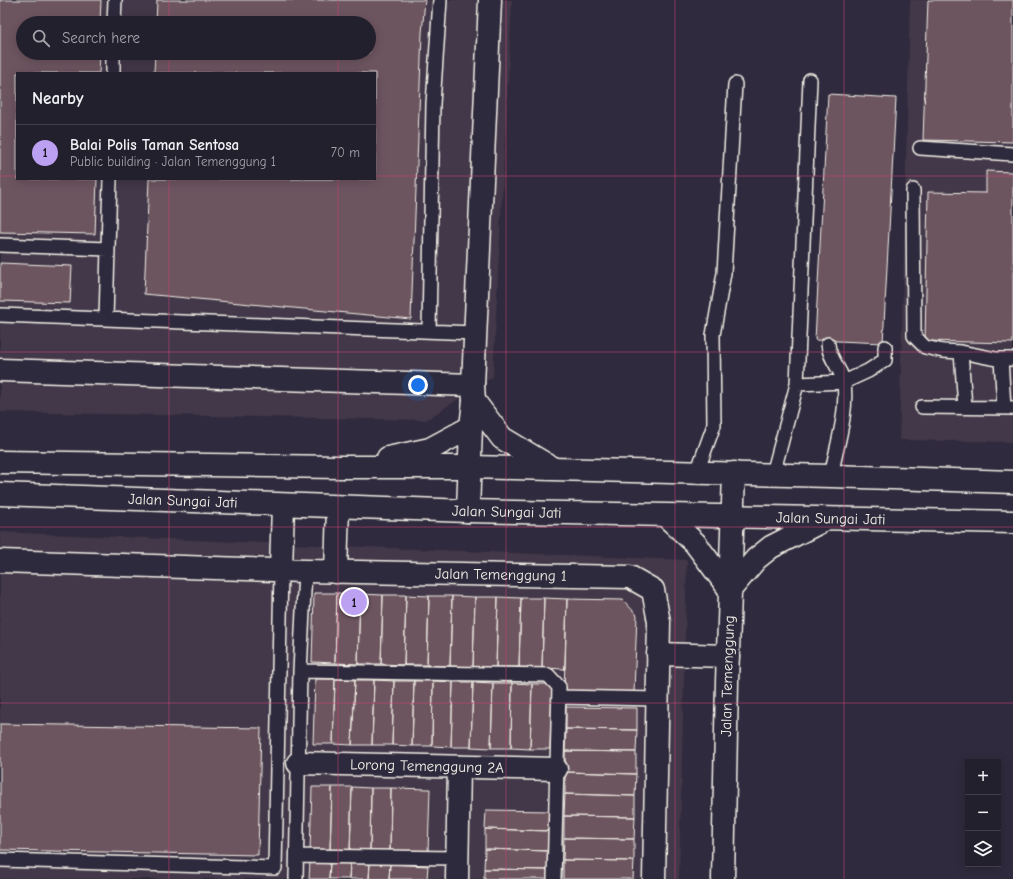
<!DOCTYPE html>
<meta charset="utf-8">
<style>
body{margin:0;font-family:"Comic Neue",sans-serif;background:#2f2d3a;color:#f1f3f6}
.controls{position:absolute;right:12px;bottom:12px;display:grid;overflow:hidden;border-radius:0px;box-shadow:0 2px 10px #0003}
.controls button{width:36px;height:36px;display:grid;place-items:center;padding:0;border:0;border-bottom:1px solid #403e4a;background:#23202e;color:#f1f3f6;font:20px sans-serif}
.you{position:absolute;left:418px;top:385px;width:14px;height:14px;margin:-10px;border:3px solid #fff;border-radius:50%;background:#1a73e8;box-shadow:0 0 0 6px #1a73e833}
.badge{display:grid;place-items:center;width:26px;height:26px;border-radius:50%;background:#bca0f2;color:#111;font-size:13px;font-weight:700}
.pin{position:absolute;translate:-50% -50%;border:2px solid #fff;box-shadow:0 1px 4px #0006}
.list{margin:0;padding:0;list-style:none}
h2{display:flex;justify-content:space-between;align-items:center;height:52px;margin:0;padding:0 16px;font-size:17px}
h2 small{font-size:13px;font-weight:400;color:#a3a3aa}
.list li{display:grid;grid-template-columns:26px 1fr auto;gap:12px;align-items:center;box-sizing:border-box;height:56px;padding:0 16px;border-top:1px solid #403e4a}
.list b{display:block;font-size:15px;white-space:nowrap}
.list p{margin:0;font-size:13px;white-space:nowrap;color:#a3a3aa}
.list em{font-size:13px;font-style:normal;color:#a3a3aa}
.icon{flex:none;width:22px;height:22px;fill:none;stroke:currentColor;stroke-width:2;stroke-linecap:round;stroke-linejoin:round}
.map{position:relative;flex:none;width:1013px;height:879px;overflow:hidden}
.search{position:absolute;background:#23202e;box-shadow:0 2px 10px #0003;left:16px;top:16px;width:360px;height:44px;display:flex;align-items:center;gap:10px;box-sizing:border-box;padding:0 14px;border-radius:22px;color:#a3a3aa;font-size:15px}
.panel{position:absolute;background:#23202e;box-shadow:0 2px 10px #0003;left:16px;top:72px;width:360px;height:108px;border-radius:0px}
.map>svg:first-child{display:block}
.built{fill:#423748;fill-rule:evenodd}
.building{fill:#6d5560;stroke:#f4f1e8}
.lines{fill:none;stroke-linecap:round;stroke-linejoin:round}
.lane-casing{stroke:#f4f1e8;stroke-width:16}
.street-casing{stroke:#f4f1e8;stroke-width:25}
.secondary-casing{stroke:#f4f1e8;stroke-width:25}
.lane{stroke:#2f2a3d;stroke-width:13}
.street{stroke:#2f2a3d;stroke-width:22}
.secondary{stroke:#2f2a3d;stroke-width:22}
.grid{fill:none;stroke:#cc4377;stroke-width:1;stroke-opacity:0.55}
.labels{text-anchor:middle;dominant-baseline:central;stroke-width:3.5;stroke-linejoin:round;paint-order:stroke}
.street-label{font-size:15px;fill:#f4f1e8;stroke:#2f2a3d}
</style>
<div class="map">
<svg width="1013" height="879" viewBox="0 0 1013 879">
<rect width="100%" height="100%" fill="#2f2a3d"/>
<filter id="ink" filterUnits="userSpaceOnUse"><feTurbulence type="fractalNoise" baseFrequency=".025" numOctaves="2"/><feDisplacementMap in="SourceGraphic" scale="8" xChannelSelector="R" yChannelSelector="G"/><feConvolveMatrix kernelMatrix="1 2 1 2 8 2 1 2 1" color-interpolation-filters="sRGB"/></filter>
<g filter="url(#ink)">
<path class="built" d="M 0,0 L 512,0 L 493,377 L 426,420 L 0,412 ZM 23,23 L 369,23 L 369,53 L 23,53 ZM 17,73 L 375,73 L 375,179 L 17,179 Z
M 910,0 L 1013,0 L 1013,442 L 899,440 Z
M 0,532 L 687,560 L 679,879 L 0,879 Z"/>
<path class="building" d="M 0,0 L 101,0 L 100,23 L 23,23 L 23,53 L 100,53 L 99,73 L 17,73 L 17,179 L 97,179 L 95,234 L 0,232 Z
M 157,0 L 425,0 L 422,33 L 411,319 L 144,294 L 149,179 L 375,179 L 375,73 L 154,73 L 155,53 L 369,53 L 369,23 L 156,23 Z
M 928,0 L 1013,0 L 1013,142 L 923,140 Z
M 828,94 L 896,98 L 883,343 L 815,340 Z
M 986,171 L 1013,172 L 1013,343 L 925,341 L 928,192 L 986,193 Z
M 0,263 L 72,266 L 70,303 L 0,301 Z
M 314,593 L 337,593 L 335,663 L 312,662 Z
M 337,593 L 360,594 L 358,664 L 335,663 Z
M 360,594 L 383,595 L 381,664 L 358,664 Z
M 383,595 L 406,595 L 404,665 L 381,664 Z
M 406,595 L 429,596 L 427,665 L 404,665 Z
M 429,596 L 452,596 L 450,666 L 427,665 Z
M 452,596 L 475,597 L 473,667 L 450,666 Z
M 475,597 L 498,597 L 496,667 L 473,667 Z
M 498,597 L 521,598 L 519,667 L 496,667 Z
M 521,598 L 544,598 L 542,668 L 519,667 Z
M 544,598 L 567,599 L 565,669 L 542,668 Z
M 567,599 L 623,600 L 637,615 L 634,692 L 564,691 Z
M 315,679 L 335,679 L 333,744 L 313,744 Z
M 335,679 L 355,680 L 352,745 L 333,744 Z
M 355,680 L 374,680 L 372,745 L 352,745 Z
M 374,680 L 394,681 L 392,745 L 372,745 Z
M 394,681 L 414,681 L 412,746 L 392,745 Z
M 414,681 L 433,681 L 432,746 L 412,746 Z
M 433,681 L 453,682 L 451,747 L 432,746 Z
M 453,682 L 473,682 L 471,747 L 451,747 Z
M 473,682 L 493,683 L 491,748 L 471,747 Z
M 493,683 L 512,683 L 511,748 L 491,748 Z
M 512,683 L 532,684 L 530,749 L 511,748 Z
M 532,684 L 552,684 L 550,749 L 530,749 Z
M 566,707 L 637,708 L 637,730 L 566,729 Z
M 0,724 L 261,728 L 258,855 L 0,850 Z
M 566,729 L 637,730 L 636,752 L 565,751 Z
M 565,751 L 636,752 L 636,774 L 565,772 Z
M 565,772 L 636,774 L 635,796 L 565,794 Z
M 312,787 L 332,787 L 330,851 L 310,851 Z
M 332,787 L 352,787 L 350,852 L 330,851 Z
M 352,787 L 371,788 L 370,852 L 350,852 Z
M 371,788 L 391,788 L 390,852 L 370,852 Z
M 391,788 L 430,789 L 428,853 L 390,852 Z
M 565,794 L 635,796 L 635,817 L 564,816 Z
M 486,810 L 550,811 L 550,831 L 485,829 Z
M 564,816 L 635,817 L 634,839 L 564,838 Z
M 485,829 L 550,831 L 549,851 L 485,849 Z
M 564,838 L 634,839 L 634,861 L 563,860 Z
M 485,849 L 549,851 L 549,870 L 484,869 Z
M 563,860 L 634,861 L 633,879 L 563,879 Z
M 310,861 L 330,862 L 329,879 L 309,879 Z
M 330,862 L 350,863 L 349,879 L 329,879 Z
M 350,863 L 370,863 L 369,879 L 349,879 Z
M 370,863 L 390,864 L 389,879 L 369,879 Z
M 390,864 L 428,866 L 427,879 L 389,879 Z
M 484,869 L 549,870 L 549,879 L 484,879 Z"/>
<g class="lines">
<defs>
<path id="lane" d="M 114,23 L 115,0
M 113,73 L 113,53
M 920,148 L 1013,154
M 913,190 L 914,336 L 925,347 L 943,351 L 961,352 L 996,359 L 1013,359
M 0,245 L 108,249
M 0,315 L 475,333
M 106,319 L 110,179
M 429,331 L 433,104 L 440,0
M 828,344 C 829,360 843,371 844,384 C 848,413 836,448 831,476
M 961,352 L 965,407
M 1001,359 L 1004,408
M 797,384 L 844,382 L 868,371 L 885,360 L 885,347
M 922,407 L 1013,408
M 697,472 L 714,425 L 713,335 L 724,273 L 735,84
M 773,474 L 797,384 L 810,80
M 300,671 L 548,675 L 559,687 L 554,879
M 559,697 L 657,699
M 297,856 L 457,858
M 0,860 L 275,868 L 281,570
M 296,879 L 300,671 L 305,571"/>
<g id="street">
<path d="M 0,370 L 473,385"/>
<path d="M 468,511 L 471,427 L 474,401 L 473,385 L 490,0"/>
<path id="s1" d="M 0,561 L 305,571 L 630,577 L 653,590 L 659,622 L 654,879"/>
<path d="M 281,570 L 283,505"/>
<path d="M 336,572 L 338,507"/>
<path d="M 658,654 L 728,656"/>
<path id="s2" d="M 298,763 L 556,769"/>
<path d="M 457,879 L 459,767"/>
<path id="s3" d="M 723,879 L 727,682 L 734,473"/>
</g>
<g id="secondary">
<path d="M 474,401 L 502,438 L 552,468"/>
<path d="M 388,458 L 430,449 L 471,427"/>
<path d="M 0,462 L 340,467 L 470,467 L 831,476 L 1013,482"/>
<path id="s4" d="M 0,494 L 468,511 L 1013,522"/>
<path d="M 666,516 L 695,543 L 730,590 L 756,559 L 771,547 L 822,521"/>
</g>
</defs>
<use href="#lane" class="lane-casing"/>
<use href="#street" class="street-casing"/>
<use href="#secondary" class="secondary-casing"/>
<use href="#lane" class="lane"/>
<use href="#street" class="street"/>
<use href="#secondary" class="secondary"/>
</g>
</g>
<path class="grid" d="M 169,0 L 169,23M 338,0 L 338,23M 506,0 L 506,879M 675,0 L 675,879M 844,0 L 844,879M 169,53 L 169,73M 338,53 L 338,73M 0,176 L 17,176M 375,176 L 1013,176M 169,179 L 169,879M 338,179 L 338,879M 0,352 L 1013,352M 0,527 L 1013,527M 0,703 L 1013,703"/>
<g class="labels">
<g class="street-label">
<text stroke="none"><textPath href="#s4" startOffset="183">Jalan Sungai Jati</textPath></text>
<text stroke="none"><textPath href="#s4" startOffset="507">Jalan Sungai Jati</textPath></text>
<text stroke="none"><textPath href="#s4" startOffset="831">Jalan Sungai Jati</textPath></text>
<text stroke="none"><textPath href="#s1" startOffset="501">Jalan Temenggung 1</textPath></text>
<text stroke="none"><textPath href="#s3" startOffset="203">Jalan Temenggung</textPath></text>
<text stroke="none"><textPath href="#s2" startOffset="129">Lorong Temenggung 2A</textPath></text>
</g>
</g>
</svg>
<div class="controls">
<button>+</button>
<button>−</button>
<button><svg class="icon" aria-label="layers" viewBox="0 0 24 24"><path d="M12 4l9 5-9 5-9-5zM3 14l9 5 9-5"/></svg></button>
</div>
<div class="you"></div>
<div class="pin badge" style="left:354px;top:602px">1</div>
<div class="search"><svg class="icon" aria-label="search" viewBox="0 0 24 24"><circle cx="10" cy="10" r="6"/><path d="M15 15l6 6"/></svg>Search here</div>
<section class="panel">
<h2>Nearby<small></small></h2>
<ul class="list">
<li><span class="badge">1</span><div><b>Balai Polis Taman Sentosa</b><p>Public building · Jalan Temenggung 1</p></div><em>70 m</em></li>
</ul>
</section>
</div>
